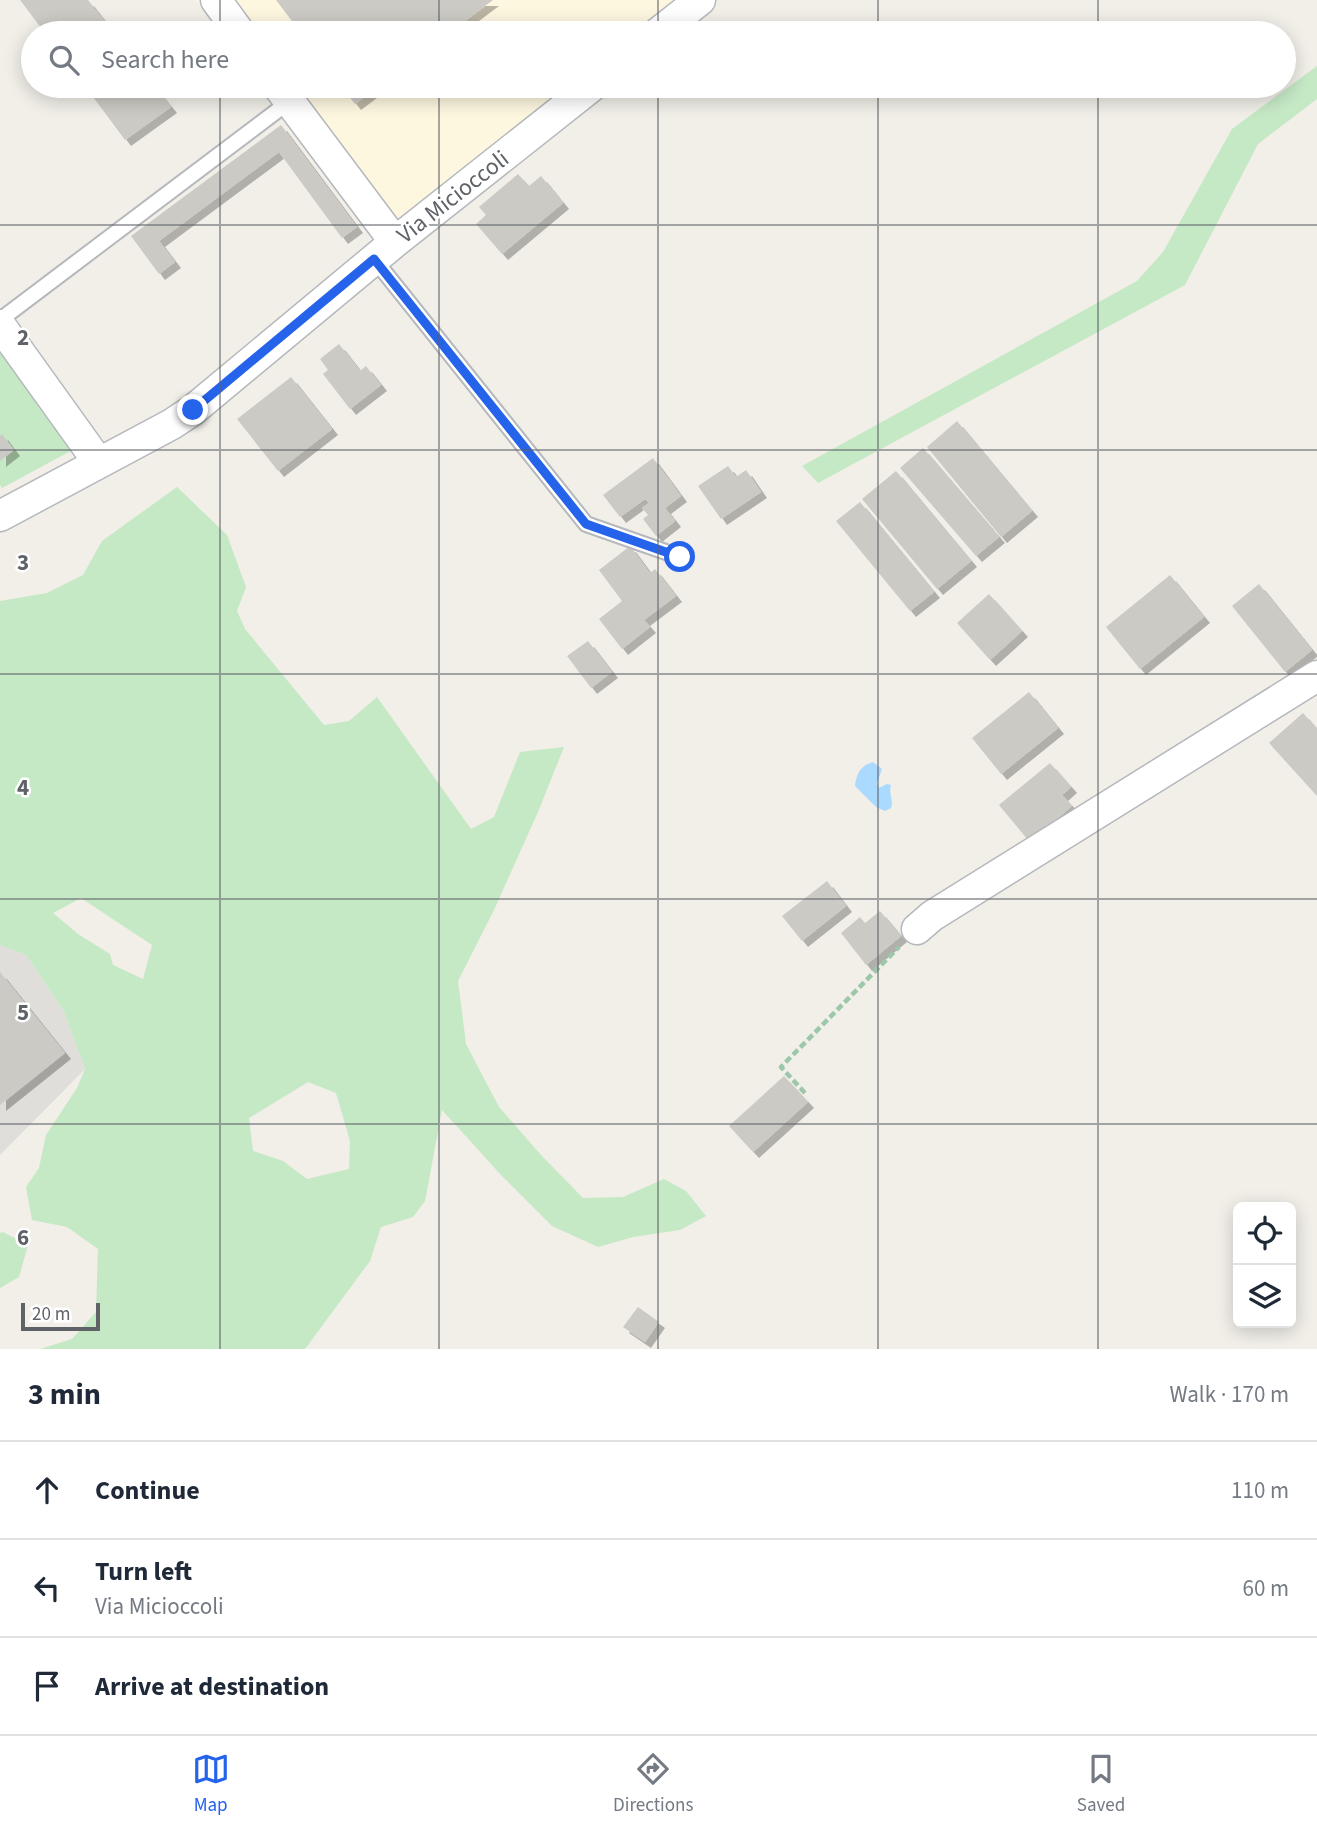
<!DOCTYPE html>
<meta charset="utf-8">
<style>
body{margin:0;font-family:"Source Sans 3",sans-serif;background:#f6f6f7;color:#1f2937}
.controls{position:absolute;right:21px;bottom:21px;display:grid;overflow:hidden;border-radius:10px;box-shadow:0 4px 18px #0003}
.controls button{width:63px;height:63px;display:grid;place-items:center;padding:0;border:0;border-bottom:2px solid #e0e1e3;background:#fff;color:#1f2937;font:35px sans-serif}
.scale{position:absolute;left:21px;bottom:18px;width:79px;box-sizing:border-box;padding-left:7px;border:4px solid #5f6368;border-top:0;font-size:19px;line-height:24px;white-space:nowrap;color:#5f6368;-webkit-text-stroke:5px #fff;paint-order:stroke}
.stop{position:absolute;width:21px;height:21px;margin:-16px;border:5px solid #2563eb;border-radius:50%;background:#fff}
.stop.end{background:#2563eb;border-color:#fff;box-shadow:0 2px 7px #0008}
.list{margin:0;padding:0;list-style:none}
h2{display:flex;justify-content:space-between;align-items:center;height:91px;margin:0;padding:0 28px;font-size:30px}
h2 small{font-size:23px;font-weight:400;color:#747a83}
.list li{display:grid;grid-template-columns:46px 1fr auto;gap:21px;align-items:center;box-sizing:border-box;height:98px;padding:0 28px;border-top:2px solid #e0e1e3}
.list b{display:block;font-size:26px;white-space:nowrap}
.list p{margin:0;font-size:23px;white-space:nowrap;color:#747a83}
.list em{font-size:23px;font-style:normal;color:#747a83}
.icon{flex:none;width:38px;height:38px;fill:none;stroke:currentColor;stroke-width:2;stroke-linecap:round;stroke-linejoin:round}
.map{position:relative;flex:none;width:1317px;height:1349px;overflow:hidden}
.search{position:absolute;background:#fff;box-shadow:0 4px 18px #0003;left:21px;right:21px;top:21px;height:77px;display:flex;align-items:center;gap:18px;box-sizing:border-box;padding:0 24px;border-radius:38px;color:#747a83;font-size:26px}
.sheet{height:385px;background:#fff}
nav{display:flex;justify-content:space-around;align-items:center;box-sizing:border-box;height:98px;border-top:2px solid #e0e1e3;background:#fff;font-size:19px;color:#747a83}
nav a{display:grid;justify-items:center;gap:4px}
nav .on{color:#2563eb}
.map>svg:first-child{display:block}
.commercial{fill:#fef7e0}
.industrial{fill:#e0deda}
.green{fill:#c5e8c5;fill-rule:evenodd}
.water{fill:#aadaff}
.building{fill:#cccac5;filter:url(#shadow)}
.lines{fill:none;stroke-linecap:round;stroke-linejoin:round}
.lane-casing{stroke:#b5b8bc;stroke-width:18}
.street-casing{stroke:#b5b8bc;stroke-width:33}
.path{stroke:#9cc7a9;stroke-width:4.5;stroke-dasharray:7 3.5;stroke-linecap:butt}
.lane{stroke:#fff;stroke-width:14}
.street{stroke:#fff;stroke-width:30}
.route{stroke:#2563eb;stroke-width:9}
.grid{fill:none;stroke:#5f6368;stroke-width:2;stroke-opacity:0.55}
.labels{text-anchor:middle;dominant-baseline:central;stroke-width:5;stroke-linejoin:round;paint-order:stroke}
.street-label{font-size:24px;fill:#5f6368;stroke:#fff}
.grid-label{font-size:23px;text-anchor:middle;font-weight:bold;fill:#5f6368;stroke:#fff;stroke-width:5;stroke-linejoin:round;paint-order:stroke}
</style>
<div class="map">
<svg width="1317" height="1349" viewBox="0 0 1317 1349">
<defs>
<filter id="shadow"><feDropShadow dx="6" dy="6" stdDeviation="0" flood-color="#0004"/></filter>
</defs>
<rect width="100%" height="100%" fill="#f1efe8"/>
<path class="commercial" d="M 196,0 L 683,0 L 640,33 L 220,33 Z
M 260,86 L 572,86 L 374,239 Z"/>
<path class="industrial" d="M 0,945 L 26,955 L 64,1012 L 85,1069 L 0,1155 Z"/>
<path class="green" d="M 1317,66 L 1317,99 L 1258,144 L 1185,285 L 818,483 L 802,466 L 1137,281 L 1163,252 L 1232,129 Z
M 0,335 L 80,446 L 2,488 L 0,485 Z
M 177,487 L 227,535 L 246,587 L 237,611 L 245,629 L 324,725 L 349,721 L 377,697 L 471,829 L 494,817 L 520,752 L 564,747 L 538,812 L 494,910 L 458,981 L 466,1044 L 499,1107 L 541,1155 L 583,1198 L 623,1197 L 664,1179 L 686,1191 L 706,1216 L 680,1230 L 633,1237 L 598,1247 L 552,1226 L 501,1175 L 442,1110 L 425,1201 L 413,1217 L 381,1227 L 370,1261 L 305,1349 L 40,1349 L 72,1339 L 96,1312 L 98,1249 L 67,1227 L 32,1220 L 26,1187 L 39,1168 L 46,1135 L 77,1088 L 85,1069 L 64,1012 L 26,955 L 0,945 L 0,601 L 47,593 L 83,575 L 102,541 ZM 81,898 L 152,945 L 143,979 L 113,965 L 110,954 L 78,934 L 53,913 ZM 308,1082 L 336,1093 L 350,1141 L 349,1169 L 307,1179 L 283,1161 L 253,1151 L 249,1118 Z
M 3,1232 L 28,1245 L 19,1277 L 0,1288 L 0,1233 Z"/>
<path class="water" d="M 873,762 L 882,769 L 877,783 L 879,788 L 887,784 L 891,785 C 888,793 894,800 891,808 L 885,811 L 876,807 L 855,786 C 857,773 860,766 873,762 Z"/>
<path class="building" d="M 20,0 L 88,0 L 114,33 L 45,33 Z
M 276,0 L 493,0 L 449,33 L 301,33 Z
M 85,86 L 154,86 L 171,107 L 125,140 Z
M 341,86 L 379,86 L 355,104 Z
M 281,125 L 357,227 L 342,238 L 279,152 L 159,241 L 175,262 L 159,274 L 131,236 Z
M 518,174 L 529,186 L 541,176 L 563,203 L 502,254 L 476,224 L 486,215 L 479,207 Z
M 339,344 L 360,371 L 366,366 L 381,385 L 350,409 L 323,374 L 328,370 L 320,359 Z
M 291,377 L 332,429 L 278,471 L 237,419 Z
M 957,421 L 1032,511 L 1001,537 L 927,447 Z
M 2,434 L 14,450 L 0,461 L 0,436 Z
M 923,448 L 999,537 L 976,556 L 900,468 Z
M 653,458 L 681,496 L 665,508 L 675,521 L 656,536 L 643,519 L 648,515 L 642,508 L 649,503 L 645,499 L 620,517 L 603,495 Z
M 728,466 L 736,477 L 746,470 L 761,492 L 721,519 L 698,486 Z
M 896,471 L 971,561 L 937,589 L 862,499 Z
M 860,502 L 934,592 L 910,611 L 836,521 Z
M 630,546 L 650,573 L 655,569 L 676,596 L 644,620 L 650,627 L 622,649 L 599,619 L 622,601 L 599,570 Z
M 1170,575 L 1204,617 L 1140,669 L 1106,627 Z
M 1259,584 L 1312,650 L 1285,672 L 1232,606 Z
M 989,594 L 1022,631 L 990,660 L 957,623 Z
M 588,641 L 612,672 L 591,688 L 567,656 Z
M 1029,692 L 1058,728 L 1001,774 L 972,738 Z
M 1303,713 L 1317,729 L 1317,796 L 1269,743 Z
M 1050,763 L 1071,787 L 1062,795 L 1072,806 L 1046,828 L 1045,825 L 1028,840 L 999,805 Z
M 827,881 L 846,906 L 802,941 L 782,916 Z
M 880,911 L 901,936 L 866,965 L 841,933 L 860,917 L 865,923 Z
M 0,972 L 65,1053 L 0,1105 Z
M 784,1076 L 808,1102 L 753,1152 L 729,1126 Z
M 638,1307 L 659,1322 L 645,1342 L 623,1327 Z"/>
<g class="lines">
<defs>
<path id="lane" d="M 374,259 L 586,524 L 680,557
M 0,320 L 290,101"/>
<path id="street" d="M 216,0 L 240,33
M 658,33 L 700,0
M 278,86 L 395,242
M 0,325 L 99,463
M 0,516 L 172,424 L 193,410 L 395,242 L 592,86
M 917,929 L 932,916 L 1317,676"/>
</defs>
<use href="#lane" class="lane-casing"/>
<use href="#street" class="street-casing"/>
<path class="path" d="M 805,1093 L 781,1067 L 899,947"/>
<use href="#lane" class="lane"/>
<use href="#street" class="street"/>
</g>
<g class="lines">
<path class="route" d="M 193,410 L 374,259 L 586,524 L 680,557"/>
</g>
<path class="grid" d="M 220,0 L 220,33M 439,0 L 439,33M 658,0 L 658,33M 878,0 L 878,33M 1098,0 L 1098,33M 220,86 L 220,1349M 439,86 L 439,1349M 658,86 L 658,1349M 878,86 L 878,1349M 1098,86 L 1098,1349M 0,225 L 1317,225M 0,450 L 1317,450M 0,674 L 1317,674M 0,899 L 1317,899M 0,1124 L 1317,1124"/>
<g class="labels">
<g class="street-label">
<text transform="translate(453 197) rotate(-38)">Via Micioccoli</text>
</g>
</g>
<g class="grid-label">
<text x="23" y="345">2</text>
<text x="23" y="570">3</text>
<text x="23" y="795">4</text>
<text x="23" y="1020">5</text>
<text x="23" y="1245">6</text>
</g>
</svg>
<div class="controls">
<button><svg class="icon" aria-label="locate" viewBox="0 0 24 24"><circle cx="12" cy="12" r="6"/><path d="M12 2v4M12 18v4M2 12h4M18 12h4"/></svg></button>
<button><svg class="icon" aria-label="layers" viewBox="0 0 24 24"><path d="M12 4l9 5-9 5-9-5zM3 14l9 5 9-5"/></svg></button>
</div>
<div class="scale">20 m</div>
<div class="stop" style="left:680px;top:557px"></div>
<div class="stop end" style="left:193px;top:410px"></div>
<div class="search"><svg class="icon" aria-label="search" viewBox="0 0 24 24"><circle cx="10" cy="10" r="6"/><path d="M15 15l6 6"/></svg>Search here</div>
</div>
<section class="sheet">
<h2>3 min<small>Walk · 170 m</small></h2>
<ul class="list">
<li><svg class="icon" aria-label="ahead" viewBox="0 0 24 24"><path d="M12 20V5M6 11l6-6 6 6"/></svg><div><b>Continue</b></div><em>110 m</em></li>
<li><svg class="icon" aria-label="left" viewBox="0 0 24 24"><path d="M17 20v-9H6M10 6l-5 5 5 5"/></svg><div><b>Turn left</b><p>Via Micioccoli</p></div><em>60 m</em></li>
<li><svg class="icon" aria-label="arrive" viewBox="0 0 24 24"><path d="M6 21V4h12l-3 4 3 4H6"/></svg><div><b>Arrive at destination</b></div></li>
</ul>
</section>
<nav>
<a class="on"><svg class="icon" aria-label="map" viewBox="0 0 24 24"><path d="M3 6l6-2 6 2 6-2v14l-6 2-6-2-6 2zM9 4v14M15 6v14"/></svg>Map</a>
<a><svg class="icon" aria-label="directions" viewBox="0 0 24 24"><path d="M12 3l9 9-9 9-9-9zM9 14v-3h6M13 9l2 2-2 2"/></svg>Directions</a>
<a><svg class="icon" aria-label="saved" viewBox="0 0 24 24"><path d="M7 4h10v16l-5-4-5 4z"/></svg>Saved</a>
</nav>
